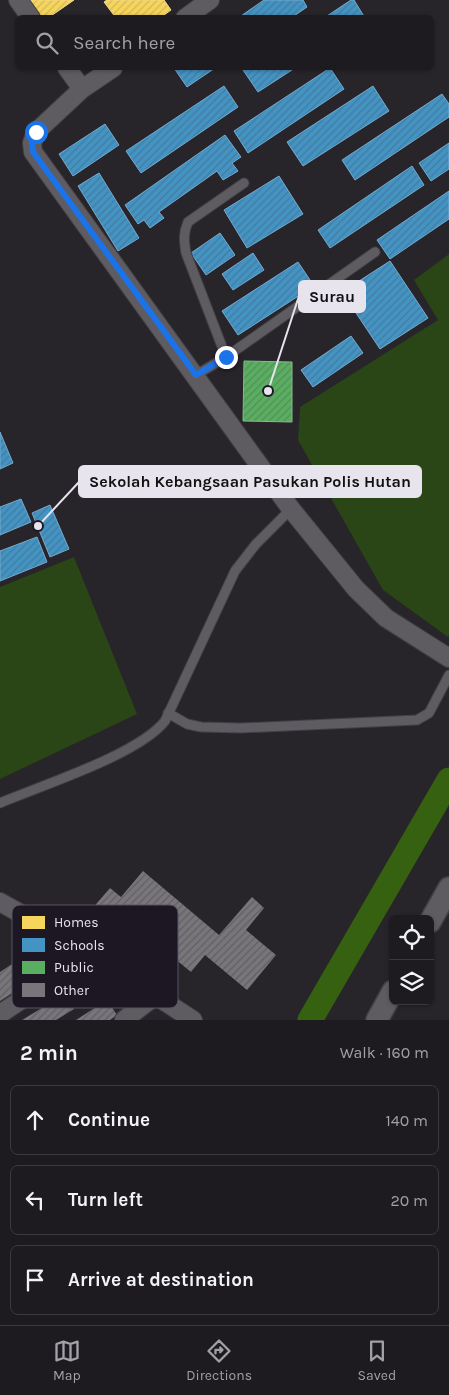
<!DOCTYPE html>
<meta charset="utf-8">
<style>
body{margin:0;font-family:Karla,sans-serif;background:#2a282d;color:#f1f3f6}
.controls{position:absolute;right:15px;bottom:15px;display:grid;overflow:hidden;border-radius:8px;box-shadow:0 1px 4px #0004}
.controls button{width:45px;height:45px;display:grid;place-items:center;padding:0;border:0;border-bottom:1px solid #3b393e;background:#1d1b20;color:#f1f3f6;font:25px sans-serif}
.stop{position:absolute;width:15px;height:15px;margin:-11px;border:4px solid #1a73e8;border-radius:50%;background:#fff}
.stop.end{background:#1a73e8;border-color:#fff;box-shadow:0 1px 5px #0008}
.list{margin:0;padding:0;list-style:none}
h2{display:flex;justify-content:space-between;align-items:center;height:65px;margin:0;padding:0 20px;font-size:21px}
h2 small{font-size:16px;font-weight:400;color:#a0a1a5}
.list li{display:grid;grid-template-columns:32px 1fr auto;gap:15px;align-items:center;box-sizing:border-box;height:70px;margin:0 10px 10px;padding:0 10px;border:1px solid #3b393e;border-radius:8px}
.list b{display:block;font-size:19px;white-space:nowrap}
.list em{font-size:16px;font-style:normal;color:#a0a1a5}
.icon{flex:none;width:28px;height:28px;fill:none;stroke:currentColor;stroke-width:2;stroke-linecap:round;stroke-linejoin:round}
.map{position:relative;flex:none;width:449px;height:1020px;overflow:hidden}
.search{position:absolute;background:#1d1b20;box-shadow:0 1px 4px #0004;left:15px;right:15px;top:15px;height:55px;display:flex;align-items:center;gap:12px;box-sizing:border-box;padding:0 18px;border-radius:8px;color:#a0a1a5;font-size:19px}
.sheet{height:305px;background:#1d1b20}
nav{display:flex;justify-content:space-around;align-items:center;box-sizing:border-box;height:70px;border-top:1px solid #3b393e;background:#1d1b20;font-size:14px;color:#a0a1a5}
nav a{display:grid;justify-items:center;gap:2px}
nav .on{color:#a4a1a9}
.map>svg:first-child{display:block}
.pitch{fill:#2a4516}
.homes{fill:url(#homes-hatch);stroke:#f2da88}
.schools{fill:url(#schools-hatch);stroke:#74abd0}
.public{fill:url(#public-hatch);stroke:#85be8b}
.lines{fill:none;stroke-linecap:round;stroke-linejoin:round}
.river{stroke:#366111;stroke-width:25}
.building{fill:url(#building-hatch)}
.service-casing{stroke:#434047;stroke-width:11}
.minor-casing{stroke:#434047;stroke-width:20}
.tertiary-casing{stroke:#434047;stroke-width:24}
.service{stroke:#5e5c61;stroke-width:9}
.minor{stroke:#5e5c61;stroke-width:18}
.tertiary{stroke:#5e5c61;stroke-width:21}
.route{stroke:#1a73e8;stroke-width:6}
.key{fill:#1d1724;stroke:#5a5461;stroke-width:1}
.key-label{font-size:14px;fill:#e8e4ee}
.leader{fill:none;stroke:#e8e4ee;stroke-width:2}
.callout-dot{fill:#e8e4ee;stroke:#1d1724;stroke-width:2}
.callout{fill:#e8e4ee;stroke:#e8e4ee;stroke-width:2}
.callout-label{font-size:16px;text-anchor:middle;font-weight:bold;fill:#111}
</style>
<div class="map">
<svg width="449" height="1020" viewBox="0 0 449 1020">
<defs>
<pattern id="homes-hatch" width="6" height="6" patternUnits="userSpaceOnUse" patternTransform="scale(1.25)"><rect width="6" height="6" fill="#f6d55c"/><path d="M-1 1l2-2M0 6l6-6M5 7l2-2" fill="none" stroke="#d3b858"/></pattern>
<pattern id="schools-hatch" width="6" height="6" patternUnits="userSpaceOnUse" patternTransform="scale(1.25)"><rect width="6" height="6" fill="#4393c3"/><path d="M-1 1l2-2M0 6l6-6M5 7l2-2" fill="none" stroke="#447b9e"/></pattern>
<pattern id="public-hatch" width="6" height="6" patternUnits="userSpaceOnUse" patternTransform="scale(1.25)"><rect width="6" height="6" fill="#5aae61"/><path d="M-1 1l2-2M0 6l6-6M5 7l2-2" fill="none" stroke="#548e59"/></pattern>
<pattern id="building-hatch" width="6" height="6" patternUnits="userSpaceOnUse" patternTransform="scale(1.25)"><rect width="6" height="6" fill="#78757b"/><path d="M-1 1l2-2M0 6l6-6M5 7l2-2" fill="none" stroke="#625f64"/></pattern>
</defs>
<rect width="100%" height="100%" fill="#27242a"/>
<path class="pitch" d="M 449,254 L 449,636 L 448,637 L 383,590 L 298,440 L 300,407 L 438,320 L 414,280 Z
M 74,557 L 137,714 L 0,779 L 0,587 Z"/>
<path class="homes" d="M 27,0 L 74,0 L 48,18 L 39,18 Z
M 107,0 L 164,0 L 171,10 L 160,18 L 116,18 L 104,2 Z"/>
<path class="schools" d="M 264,0 L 303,0 L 307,7 L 291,18 L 238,18 Z
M 351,0 L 354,0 L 365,18 L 324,18 Z
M 174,68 L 215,68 L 187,87 Z
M 247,68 L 295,68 L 258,92 L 243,70 Z
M 330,68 L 344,89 L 248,153 L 234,131 Z
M 224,86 L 238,107 L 141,173 L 126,151 Z
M 373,86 L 389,111 L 303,166 L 287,142 Z
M 442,94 L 449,104 L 449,117 L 355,180 L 342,160 Z
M 105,124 L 119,145 L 73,176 L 59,154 Z
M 225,135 L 241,157 L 232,163 L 238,171 L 223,180 L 217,171 L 159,212 L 164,218 L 150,228 L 144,220 L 138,224 L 125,205 Z
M 449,143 L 449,169 L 431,181 L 419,163 Z
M 412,166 L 424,185 L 330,248 L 318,230 Z
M 99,173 L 139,238 L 118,251 L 78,186 Z
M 279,176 L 303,214 L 247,248 L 224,210 Z
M 449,191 L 449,219 L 390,259 L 377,240 Z
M 220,233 L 235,255 L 206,275 L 191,253 Z
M 253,253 L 264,270 L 233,290 L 222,274 Z
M 390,261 L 428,318 L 380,349 L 342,292 Z
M 298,262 L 314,286 L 238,335 L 222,311 Z
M 351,336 L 363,353 L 313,387 L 301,370 Z
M 0,432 L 13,463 L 0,469 Z
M 21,499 L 31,522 L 0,535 L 0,507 Z
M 50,505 L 69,549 L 50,557 L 32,513 Z
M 37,537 L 47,562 L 0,581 L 0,551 Z"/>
<path class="public" d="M 244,361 L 292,362 L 292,422 L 243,421 Z"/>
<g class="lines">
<path class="river" d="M 310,1020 L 449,780"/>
</g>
<path class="building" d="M 143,871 L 219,935 L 252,897 L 264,908 L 246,930 L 276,955 L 247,990 L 205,955 L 191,972 L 169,954 L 159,966 L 91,910 L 110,888 L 121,897 Z
M 24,956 L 38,977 L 0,1001 L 0,972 Z
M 65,994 L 74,1009 L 56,1020 L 22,1020 Z
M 107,1000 L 117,1015 L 110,1020 L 76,1020 Z"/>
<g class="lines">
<defs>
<path id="service" d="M 226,357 L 186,253 C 184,241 183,233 188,222 L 244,183
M 196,375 L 226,357 L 375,252
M 168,713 L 187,724 L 201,727 L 241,728 L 417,720 L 429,713 L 449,675
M 0,803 C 42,785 138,755 165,721 L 235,571 L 256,544 L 291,509"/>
<path id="minor" d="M 18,0 L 31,18
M 185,18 L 210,0
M 67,68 L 82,89
M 113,68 L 82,89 L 36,132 L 32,143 L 33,152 L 291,509 L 356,589 L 386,618 L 449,658
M 0,902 L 89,952 L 193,1020
M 0,1014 L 69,968 L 89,952
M 124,1020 L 155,996"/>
<path id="tertiary" d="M 430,922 L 449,888
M 377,1020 L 393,991"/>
</defs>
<use href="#service" class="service-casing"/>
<use href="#minor" class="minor-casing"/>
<use href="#tertiary" class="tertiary-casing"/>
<use href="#service" class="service"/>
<use href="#minor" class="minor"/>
<use href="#tertiary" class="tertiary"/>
</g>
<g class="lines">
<path class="route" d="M 36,132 L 32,143 L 33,152 L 196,375 L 226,357"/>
</g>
<rect x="12" y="905" width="166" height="103" rx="8" class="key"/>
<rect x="22" y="916" width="23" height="13" fill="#f6d55c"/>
<rect x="22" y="938" width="23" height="14" fill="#4393c3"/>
<rect x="22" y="961" width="23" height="13" fill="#5aae61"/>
<rect x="22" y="983" width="23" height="14" fill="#78757b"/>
<g class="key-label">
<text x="54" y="927">Homes</text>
<text x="54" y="950">Schools</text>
<text x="54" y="972">Public</text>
<text x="54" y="995">Other</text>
</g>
<path class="leader" d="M268 391L299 296M38 526L79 482"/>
<g class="callout-dot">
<circle cx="268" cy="391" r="5"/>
<circle cx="38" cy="526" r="5"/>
</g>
<g class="callout">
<rect x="299" y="281" width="66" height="31" rx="5"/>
<rect x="79" y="466" width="342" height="31" rx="5"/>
</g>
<g class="callout-label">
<text x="332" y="302">Surau</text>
<text x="250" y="487">Sekolah Kebangsaan Pasukan Polis Hutan</text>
</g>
</svg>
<div class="controls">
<button><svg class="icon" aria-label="locate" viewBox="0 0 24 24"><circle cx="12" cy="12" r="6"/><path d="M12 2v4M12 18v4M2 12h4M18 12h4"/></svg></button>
<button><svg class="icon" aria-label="layers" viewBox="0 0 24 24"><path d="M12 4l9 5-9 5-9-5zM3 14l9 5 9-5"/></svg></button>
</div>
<div class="stop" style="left:36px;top:132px"></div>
<div class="stop end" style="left:226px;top:357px"></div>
<div class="search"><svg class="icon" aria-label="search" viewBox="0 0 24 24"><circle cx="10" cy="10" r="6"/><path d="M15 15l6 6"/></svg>Search here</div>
</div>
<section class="sheet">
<h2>2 min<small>Walk · 160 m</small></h2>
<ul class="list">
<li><svg class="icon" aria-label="ahead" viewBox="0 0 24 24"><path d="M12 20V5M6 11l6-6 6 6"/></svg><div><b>Continue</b></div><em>140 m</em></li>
<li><svg class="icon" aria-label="left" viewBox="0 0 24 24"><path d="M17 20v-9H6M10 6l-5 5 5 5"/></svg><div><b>Turn left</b></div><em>20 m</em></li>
<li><svg class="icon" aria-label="arrive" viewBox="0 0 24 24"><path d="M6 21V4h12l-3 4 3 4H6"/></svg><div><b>Arrive at destination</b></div></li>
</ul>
</section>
<nav>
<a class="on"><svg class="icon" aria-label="map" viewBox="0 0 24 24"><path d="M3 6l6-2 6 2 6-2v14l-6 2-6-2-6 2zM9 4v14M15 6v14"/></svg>Map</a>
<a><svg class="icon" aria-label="directions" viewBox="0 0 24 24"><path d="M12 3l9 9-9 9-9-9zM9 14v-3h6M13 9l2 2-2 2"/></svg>Directions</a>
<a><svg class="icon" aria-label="saved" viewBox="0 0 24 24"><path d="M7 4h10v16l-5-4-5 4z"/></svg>Saved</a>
</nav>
